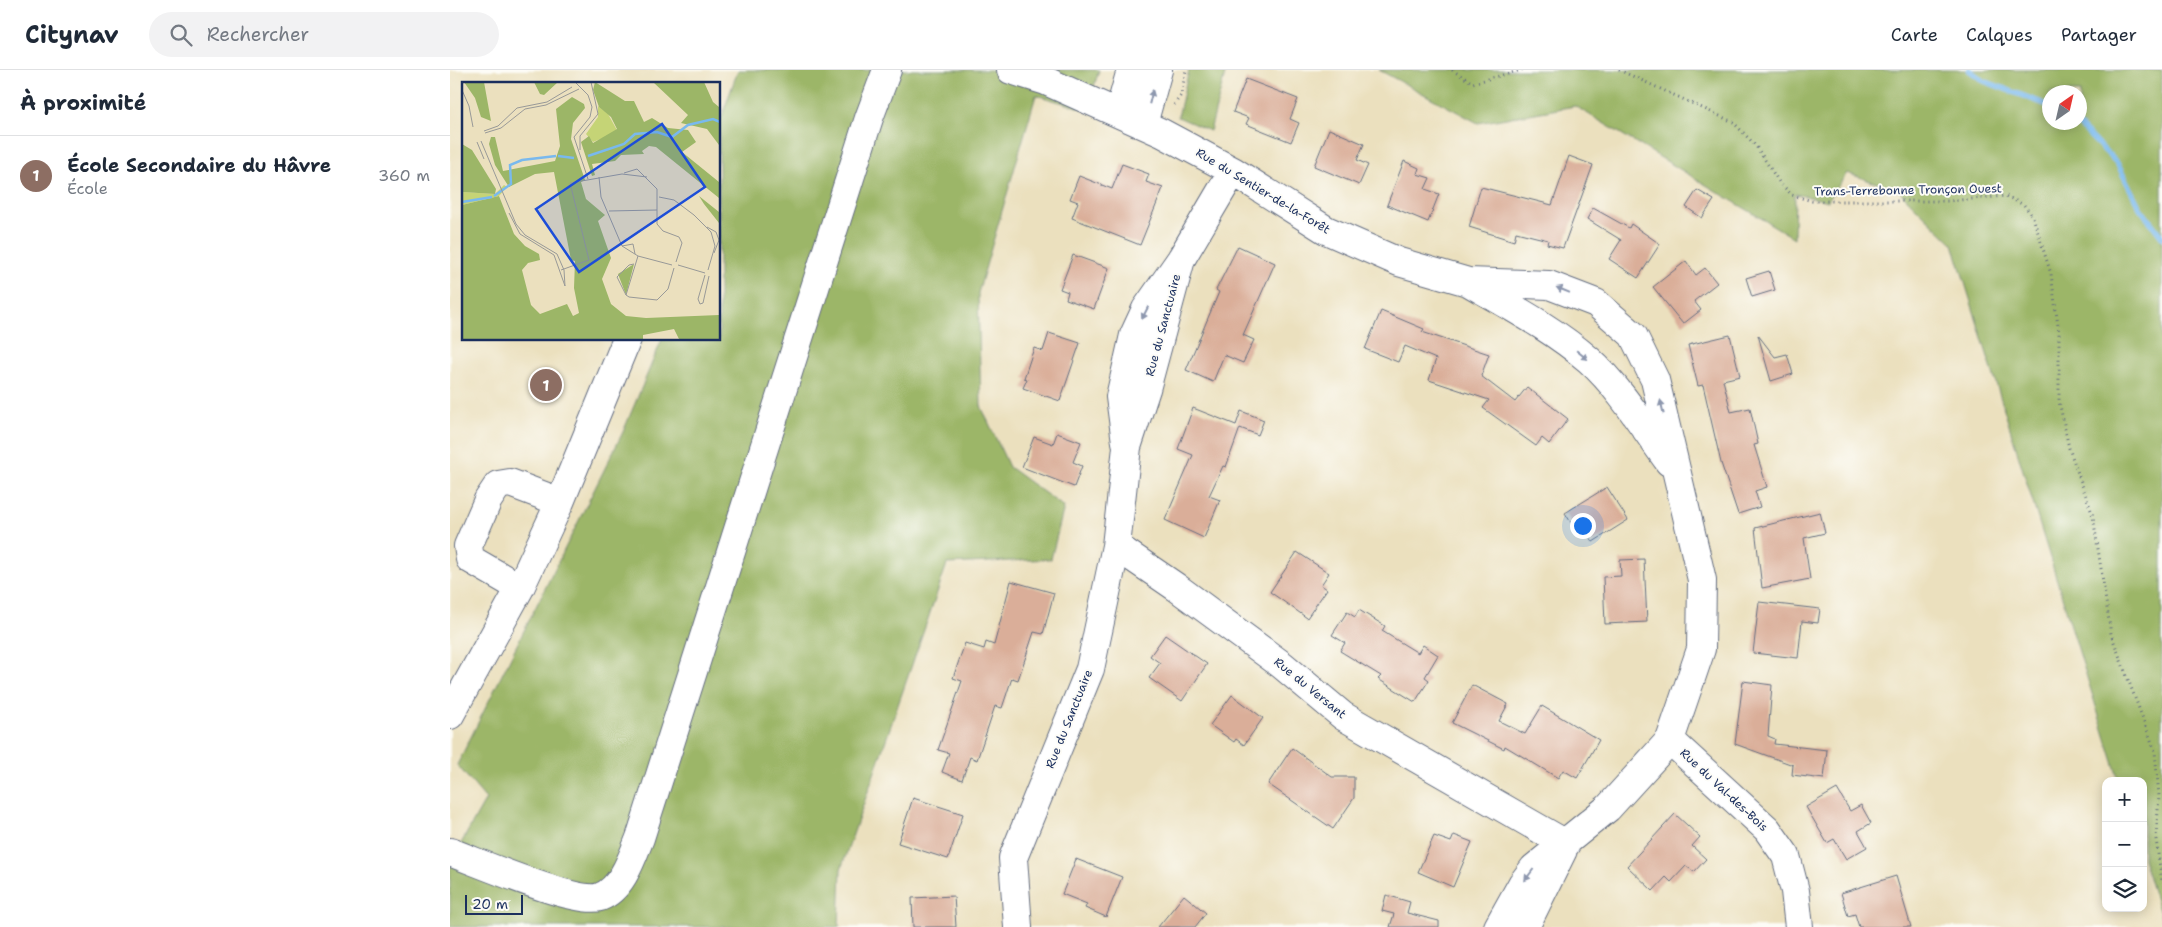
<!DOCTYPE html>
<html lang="fr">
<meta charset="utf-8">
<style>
body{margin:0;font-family:"Shantell Sans",sans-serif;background:#f2f2f3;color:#1f2937}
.controls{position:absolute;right:15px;bottom:15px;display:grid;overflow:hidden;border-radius:10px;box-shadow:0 2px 12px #0003}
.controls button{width:45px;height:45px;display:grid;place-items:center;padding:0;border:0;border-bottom:1px solid #e0e1e3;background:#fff;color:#1f2937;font:25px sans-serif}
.compass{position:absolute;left:1592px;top:15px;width:45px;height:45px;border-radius:50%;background:#fff;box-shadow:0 2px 12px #0003;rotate:34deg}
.scale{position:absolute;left:15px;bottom:12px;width:58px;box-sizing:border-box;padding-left:5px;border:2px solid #1b2f5e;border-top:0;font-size:14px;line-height:18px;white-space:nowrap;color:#1b2f5e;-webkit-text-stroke:4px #fdfcf7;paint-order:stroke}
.you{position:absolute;left:1132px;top:455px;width:18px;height:18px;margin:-12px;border:4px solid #fff;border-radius:50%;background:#1a73e8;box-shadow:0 0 0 8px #1a73e833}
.badge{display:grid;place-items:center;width:32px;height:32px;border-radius:50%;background:#c8321e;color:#fff;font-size:16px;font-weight:700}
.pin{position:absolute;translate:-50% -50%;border:2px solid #fff;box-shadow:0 1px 5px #0006}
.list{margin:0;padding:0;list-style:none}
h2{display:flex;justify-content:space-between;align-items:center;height:65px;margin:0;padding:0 20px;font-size:21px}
h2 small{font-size:16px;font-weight:400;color:#747a83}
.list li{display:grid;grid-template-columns:32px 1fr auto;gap:15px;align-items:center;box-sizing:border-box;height:80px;padding:0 20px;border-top:1px solid #e0e1e3}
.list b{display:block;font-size:19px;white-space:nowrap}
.list p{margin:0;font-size:16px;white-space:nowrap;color:#747a83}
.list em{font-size:16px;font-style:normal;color:#747a83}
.icon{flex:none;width:28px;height:28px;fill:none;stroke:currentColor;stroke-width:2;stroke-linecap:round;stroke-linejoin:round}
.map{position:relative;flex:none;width:1712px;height:857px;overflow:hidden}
header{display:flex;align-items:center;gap:30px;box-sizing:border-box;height:70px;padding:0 25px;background:#fff;border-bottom:1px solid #e0e1e3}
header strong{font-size:24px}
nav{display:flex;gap:28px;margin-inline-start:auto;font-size:18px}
.search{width:350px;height:45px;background:#f2f2f3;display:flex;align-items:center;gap:12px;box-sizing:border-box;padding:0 18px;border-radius:28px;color:#747a83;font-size:19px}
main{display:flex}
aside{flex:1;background:#fff}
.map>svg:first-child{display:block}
.forest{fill:#9cb667;stroke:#5c7262;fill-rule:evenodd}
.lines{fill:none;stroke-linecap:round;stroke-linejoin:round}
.stream{stroke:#79b9ee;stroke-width:5.5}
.building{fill:#daae99}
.minor-casing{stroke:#646d80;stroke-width:30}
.path{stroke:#646d80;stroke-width:3;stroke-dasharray:1 4;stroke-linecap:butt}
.minor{stroke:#fff;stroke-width:28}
.oneway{fill:#8d97ae}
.labels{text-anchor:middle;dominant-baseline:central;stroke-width:4;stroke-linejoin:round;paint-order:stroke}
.street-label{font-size:12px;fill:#1b2f5e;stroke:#fdfcf7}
.inset-river{fill:none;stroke:#79b9ee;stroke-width:2.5}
.inset-road{fill:none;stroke:#989998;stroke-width:1}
.view{fill:#1d4ed8;fill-opacity:0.15;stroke:#1d4ed8;stroke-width:2.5}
.inset-edge{fill:none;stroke:#1b2f5e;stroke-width:2.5}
</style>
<header>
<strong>Citynav</strong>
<div class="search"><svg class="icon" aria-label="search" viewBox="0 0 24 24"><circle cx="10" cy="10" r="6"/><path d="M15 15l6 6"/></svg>Rechercher</div>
<nav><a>Carte</a><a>Calques</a><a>Partager</a></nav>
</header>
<main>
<aside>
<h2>À proximité<small></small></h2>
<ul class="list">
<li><span class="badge" style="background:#8d6e63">1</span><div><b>École Secondaire du Hâvre</b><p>École</p></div><em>360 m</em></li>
</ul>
</aside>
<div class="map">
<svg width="1712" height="857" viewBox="0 0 1712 857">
<rect width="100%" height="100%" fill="#fdfcf7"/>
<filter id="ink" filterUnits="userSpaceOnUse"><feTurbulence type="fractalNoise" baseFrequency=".02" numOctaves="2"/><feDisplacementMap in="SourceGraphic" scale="10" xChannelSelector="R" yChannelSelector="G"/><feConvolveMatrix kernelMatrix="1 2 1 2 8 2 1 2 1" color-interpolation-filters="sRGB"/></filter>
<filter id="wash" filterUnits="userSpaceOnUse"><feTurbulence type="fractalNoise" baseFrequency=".0096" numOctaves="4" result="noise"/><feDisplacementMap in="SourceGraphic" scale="20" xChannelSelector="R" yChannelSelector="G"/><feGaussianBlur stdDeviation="1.12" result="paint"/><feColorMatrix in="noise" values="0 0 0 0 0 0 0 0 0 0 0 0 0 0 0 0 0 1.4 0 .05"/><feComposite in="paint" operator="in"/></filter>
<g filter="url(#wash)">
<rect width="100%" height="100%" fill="#ebe0be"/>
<path class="forest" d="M 288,0 L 649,0 L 637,40 L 586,25 L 528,223 L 531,336 L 559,397 L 614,437 L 601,489 L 497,494 L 391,799 L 389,857 L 0,857 L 0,793 L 36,729 L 7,695 L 173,362 L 212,269 L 269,269 L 269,54 Z
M 739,0 L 776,0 L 760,61 L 728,47 Z
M 929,0 L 1712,0 L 1712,850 L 1693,789 L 1693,711 L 1669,711 L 1503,174 L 1449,121 L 1397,103 L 1378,131 L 1345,124 L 1344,168 L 1125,36 L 1028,53 ZM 1630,22 L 1630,52 L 1600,52 L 1600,22 Z"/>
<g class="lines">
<path class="stream" d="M 1519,0 L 1534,11 L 1600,36
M 1626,52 L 1667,93 L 1690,138 L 1712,167"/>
</g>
<g id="blocks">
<path class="building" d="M 796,9 L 848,29 L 840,49 L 849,53 L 841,72 L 796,54 L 799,48 L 783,42 Z
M 879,59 L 914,74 L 907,90 L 918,95 L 909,115 L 864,96 Z
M 1119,86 L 1143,95 L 1113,178 L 1097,174 L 1098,170 L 1066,162 L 1064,171 L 1019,157 L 1031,117 L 1102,135 Z
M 954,91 L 969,98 L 967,104 L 980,108 L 975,119 L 989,124 L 978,152 L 937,135 Z
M 672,94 L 699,104 L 696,112 L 713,118 L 690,175 L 622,148 L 628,132 L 620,129 L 629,106 L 662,119 Z
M 1247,120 L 1264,130 L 1252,148 L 1236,137 Z
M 1143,138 L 1179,158 L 1181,154 L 1210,174 L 1188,208 L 1159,189 L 1171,170 L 1137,149 Z
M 788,176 L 825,193 L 793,265 L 804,270 L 793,293 L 774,285 L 763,312 L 736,300 L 769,222 L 766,220 Z
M 623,185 L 659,198 L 644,239 L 616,229 L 618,222 L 610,219 Z
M 1236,191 L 1246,205 L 1255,198 L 1267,213 L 1244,231 L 1251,240 L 1233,254 L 1203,217 Z
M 1319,201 L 1325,220 L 1302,227 L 1296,208 Z
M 931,241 L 974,259 L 972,262 L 1039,284 L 1031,306 L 1065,332 L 1077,317 L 1118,349 L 1099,374 L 1092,368 L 1086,376 L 1033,338 L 1039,330 L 979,310 L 986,289 L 955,276 L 948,292 L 915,279 Z
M 599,263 L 630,273 L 610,331 L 573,318 L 577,309 L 574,308 L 584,278 L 593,281 Z
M 1280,265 L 1290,306 L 1273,310 L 1281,342 L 1300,338 L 1308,374 L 1304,375 L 1317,417 L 1305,421 L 1310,437 L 1288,444 L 1271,393 L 1253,315 L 1248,316 L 1238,275 Z
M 1308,265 L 1325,287 L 1337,284 L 1343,304 L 1321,311 Z
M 743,338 L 786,355 L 791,341 L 814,350 L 808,365 L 790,358 L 776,397 L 773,396 L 759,426 L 770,430 L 754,468 L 715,450 L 743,385 L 728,379 Z
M 607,363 L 631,372 L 623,392 L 632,396 L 624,417 L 572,397 L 584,367 L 603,374 Z
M 1157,417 L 1178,450 L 1143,472 L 1132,455 L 1125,459 L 1115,443 Z
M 1370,442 L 1375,463 L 1354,468 L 1360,509 L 1312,518 L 1305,458 Z
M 847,482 L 879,503 L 871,515 L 877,519 L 857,548 L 820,522 Z
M 1194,489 L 1197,552 L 1155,554 L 1153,507 L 1171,506 L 1170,490 Z
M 561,511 L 604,523 L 593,564 L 584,562 L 568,610 L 562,608 L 552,638 L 545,636 L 527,690 L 520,687 L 512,710 L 492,702 L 499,683 L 488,680 L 512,611 L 503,608 L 515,573 L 534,579 L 536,572 L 544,575 Z
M 1309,532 L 1370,539 L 1368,553 L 1352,551 L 1348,588 L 1303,583 Z
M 909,540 L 935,556 L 932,561 L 968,583 L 973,575 L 988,585 L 975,607 L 979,610 L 965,632 L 928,609 L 931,606 L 890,581 L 895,573 L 882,565 L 897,542 L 905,547 Z
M 715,565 L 757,594 L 732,631 L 699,608 L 710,593 L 700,586 Z
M 1293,611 L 1322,615 L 1318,666 L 1325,669 L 1324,674 L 1377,680 L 1374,709 L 1342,705 L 1343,695 L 1285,674 Z
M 1022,615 L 1058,634 L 1049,651 L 1075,664 L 1092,636 L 1149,670 L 1127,708 L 1113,700 L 1108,708 L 1055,676 L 1054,679 L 1002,653 Z
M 782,625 L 813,648 L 794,675 L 786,669 L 784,672 L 760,655 Z
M 842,678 L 882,707 L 904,707 L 904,728 L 883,759 L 818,714 Z
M 1387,719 L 1400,741 L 1411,735 L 1421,753 L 1408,761 L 1417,777 L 1396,789 L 1384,769 L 1377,773 L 1356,737 Z
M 463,728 L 513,744 L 498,789 L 448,773 Z
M 1225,744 L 1250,767 L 1242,776 L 1256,789 L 1244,802 L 1236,796 L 1221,812 L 1216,807 L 1203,821 L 1177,796 Z
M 1004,765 L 1022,772 L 1003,817 L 968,802 L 984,766 L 1001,772 Z
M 626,789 L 672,807 L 656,847 L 635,838 L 637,834 L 612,824 Z
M 1446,806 L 1461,857 L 1409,857 L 1405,844 L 1398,846 L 1391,823 Z
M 734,825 L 756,843 L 745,857 L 708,857 Z
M 936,825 L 960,832 L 957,843 L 989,851 L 989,857 L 940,857 L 944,844 L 932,841 Z
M 504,826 L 506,857 L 463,857 L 462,828 Z"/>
</g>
</g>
<g filter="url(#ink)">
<use href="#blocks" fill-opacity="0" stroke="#646d80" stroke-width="1"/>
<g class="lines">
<defs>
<path id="minor" d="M 561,0 L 596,11 L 712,63 L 783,101 L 876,160 L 949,192 L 1018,212 L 1099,215 L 1146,233 L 1183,265 L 1205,310 L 1252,510 L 1251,579 L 1220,670 L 1158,738 L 1084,798 L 1072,814 L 1048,857
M 669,43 L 681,0
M 693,54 L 708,0
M 1020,213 C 1061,237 1103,259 1139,290 C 1171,319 1194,358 1219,392
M 676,372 L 670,327 L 684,265 L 696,239 L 731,189 L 783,101
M 666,476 L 726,517 L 832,595 L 893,646 L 1116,774
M 70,518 L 20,489 L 18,476 L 38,430 L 48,415 L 60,413 L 110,432
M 0,645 L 70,518 L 110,432 L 177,269
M 1220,670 L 1317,759 L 1336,786 L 1345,821 L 1349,857
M 0,782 C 28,792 126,835 150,827 C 172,819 182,788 190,768 L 419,48 L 437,0
M 568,857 L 563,788 L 640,599 L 666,476 L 677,377 L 696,319 L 731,189
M 1075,857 L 1113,780"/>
</defs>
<use href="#minor" class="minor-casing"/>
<path class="path" d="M 1002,0 L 1023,13 L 1072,0
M 1169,0 L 1283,52 L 1306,76 L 1329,112 L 1342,125 L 1362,131 L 1498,131 L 1556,126 L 1574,135 L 1583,147 L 1601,204 L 1609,263 L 1609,331 L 1619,378 L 1643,446 L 1661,564 L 1705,681 L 1709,726 L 1706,769 L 1712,812
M 724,35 L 731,25 L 736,0"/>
<use href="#minor" class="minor"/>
</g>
<defs><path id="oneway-solid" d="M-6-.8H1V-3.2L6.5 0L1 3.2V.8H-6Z" transform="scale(1.25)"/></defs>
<g class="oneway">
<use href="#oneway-solid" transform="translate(701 27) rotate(-76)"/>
<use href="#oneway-solid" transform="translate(1113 220) rotate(-158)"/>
<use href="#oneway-solid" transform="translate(695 243) rotate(117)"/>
<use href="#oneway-solid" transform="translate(1132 285) rotate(39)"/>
<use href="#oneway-solid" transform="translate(1212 337) rotate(-103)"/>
<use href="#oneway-solid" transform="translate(1079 805) rotate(127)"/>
</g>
</g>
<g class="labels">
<g class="street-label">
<text transform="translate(1458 120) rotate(-1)">Trans-Terrebonne Tronçon Ouest</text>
<text transform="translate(813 121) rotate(31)">Rue du Sentier-de-la-Forêt</text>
<text transform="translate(713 255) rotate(-75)">Rue du Sanctuaire</text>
<text transform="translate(860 618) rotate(39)">Rue du Versant</text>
<text transform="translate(619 649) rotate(-68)">Rue du Sanctuaire</text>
<text transform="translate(1274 720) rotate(43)">Rue du Val-des-Bois</text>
</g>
</g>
<g transform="translate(12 12)">
<rect width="258" height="258" fill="#ebe0be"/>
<path d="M 136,24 L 146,32 L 156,50 L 131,60 L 124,52 L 136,35 ZM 42,103 L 45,105 L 37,114 L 0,123 L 0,110 L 33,112 Z" fill="#c5d476"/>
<path d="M 2,0 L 22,0 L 29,39 L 19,35 L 13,16 ZM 72,0 L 96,0 L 82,13 L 78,12 ZM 133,0 L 163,19 L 172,19 L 182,40 L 190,36 L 206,46 L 226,48 L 234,60 L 220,70 L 257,100 L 257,116 L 194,65 L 187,64 L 180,69 L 182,72 L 159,73 L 153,79 L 130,82 L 133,93 L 130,94 L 119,60 L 127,54 L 131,61 L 155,47 L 149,35 L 137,25 L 131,8 ZM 191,0 L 242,0 L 251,20 L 257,25 L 257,63 L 245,47 L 219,41 L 226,33 ZM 110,15 L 122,22 L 123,26 L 111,41 L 109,57 L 123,98 L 119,100 L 124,117 L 143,133 L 136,139 L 149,176 L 140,197 L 149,222 L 164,234 L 184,236 L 257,233 L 257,257 L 217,257 L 212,247 L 181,253 L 181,257 L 0,257 L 0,123 L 37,114 L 52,152 L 63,164 L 77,172 L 78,178 L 66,181 L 60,188 L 69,223 L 78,232 L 105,222 L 111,234 L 117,231 L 112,206 L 113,179 L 109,178 L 92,90 L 73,92 L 47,105 L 33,83 L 27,62 L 29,55 L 33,55 L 41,89 L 93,79 L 98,64 L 94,27 ZM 0,62 L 10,68 L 34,107 L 33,112 L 0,110 ZM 237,114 L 257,130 L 257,141 L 242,122 ZM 172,182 L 164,213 L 156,192 Z" fill="#9cb667"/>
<path class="inset-river" d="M 96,74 L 112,76M 126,74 L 162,62 L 173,52 L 195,50 L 210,55 L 226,43 L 251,37 L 258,40M 32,114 L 49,102 L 48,83 L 60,78 L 94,74M 0,120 L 30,115"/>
<path class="inset-road" d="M 113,0 L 126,13 L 130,25 L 128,35 L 112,55 L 126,97M 0,8 L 7,24 L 11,45M 22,49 L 36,44 L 55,26 L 85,20 L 110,5M 23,51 L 39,46 L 63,27 L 84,23 L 117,7M 19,59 L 54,142 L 63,153 L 95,172 L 102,188 L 103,204M 15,60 L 22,77M 118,68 L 118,54 L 136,32 L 129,0M 162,91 L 175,87 L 195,107 L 195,142 L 201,149 L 217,155 L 220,161 L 214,180M 137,95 L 139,115 L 160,164 L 176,174 L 210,183M 197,115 L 212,118 L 232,133 L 249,150 L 253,164 L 246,188M 147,129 L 195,128M 47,131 L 58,152 L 92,173 L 103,204M 245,145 L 254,150 L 257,158 L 252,171M 160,164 L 171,162 L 173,172M 176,174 L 164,213 L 167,215 L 195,218 L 206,207 L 212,186M 216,183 L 243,191M 99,188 L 127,178 L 108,101 L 160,92 L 185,95M 243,193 L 236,217 L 238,222 L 241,221 L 247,194M 164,213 L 155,195 L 167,183 L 172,182"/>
<path class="view" d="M 200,42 L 243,105 L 117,190 L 74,127 Z"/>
<rect width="258" height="258" class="inset-edge"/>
</g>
</svg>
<div class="controls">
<button>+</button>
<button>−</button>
<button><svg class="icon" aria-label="layers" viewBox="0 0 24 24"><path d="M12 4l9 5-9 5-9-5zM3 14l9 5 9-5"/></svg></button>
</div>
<svg class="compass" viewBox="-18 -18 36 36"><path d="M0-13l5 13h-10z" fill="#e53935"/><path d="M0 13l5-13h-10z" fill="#747a83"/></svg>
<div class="scale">20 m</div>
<div class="you"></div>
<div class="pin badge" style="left:96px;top:315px;background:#8d6e63">1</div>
</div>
</main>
